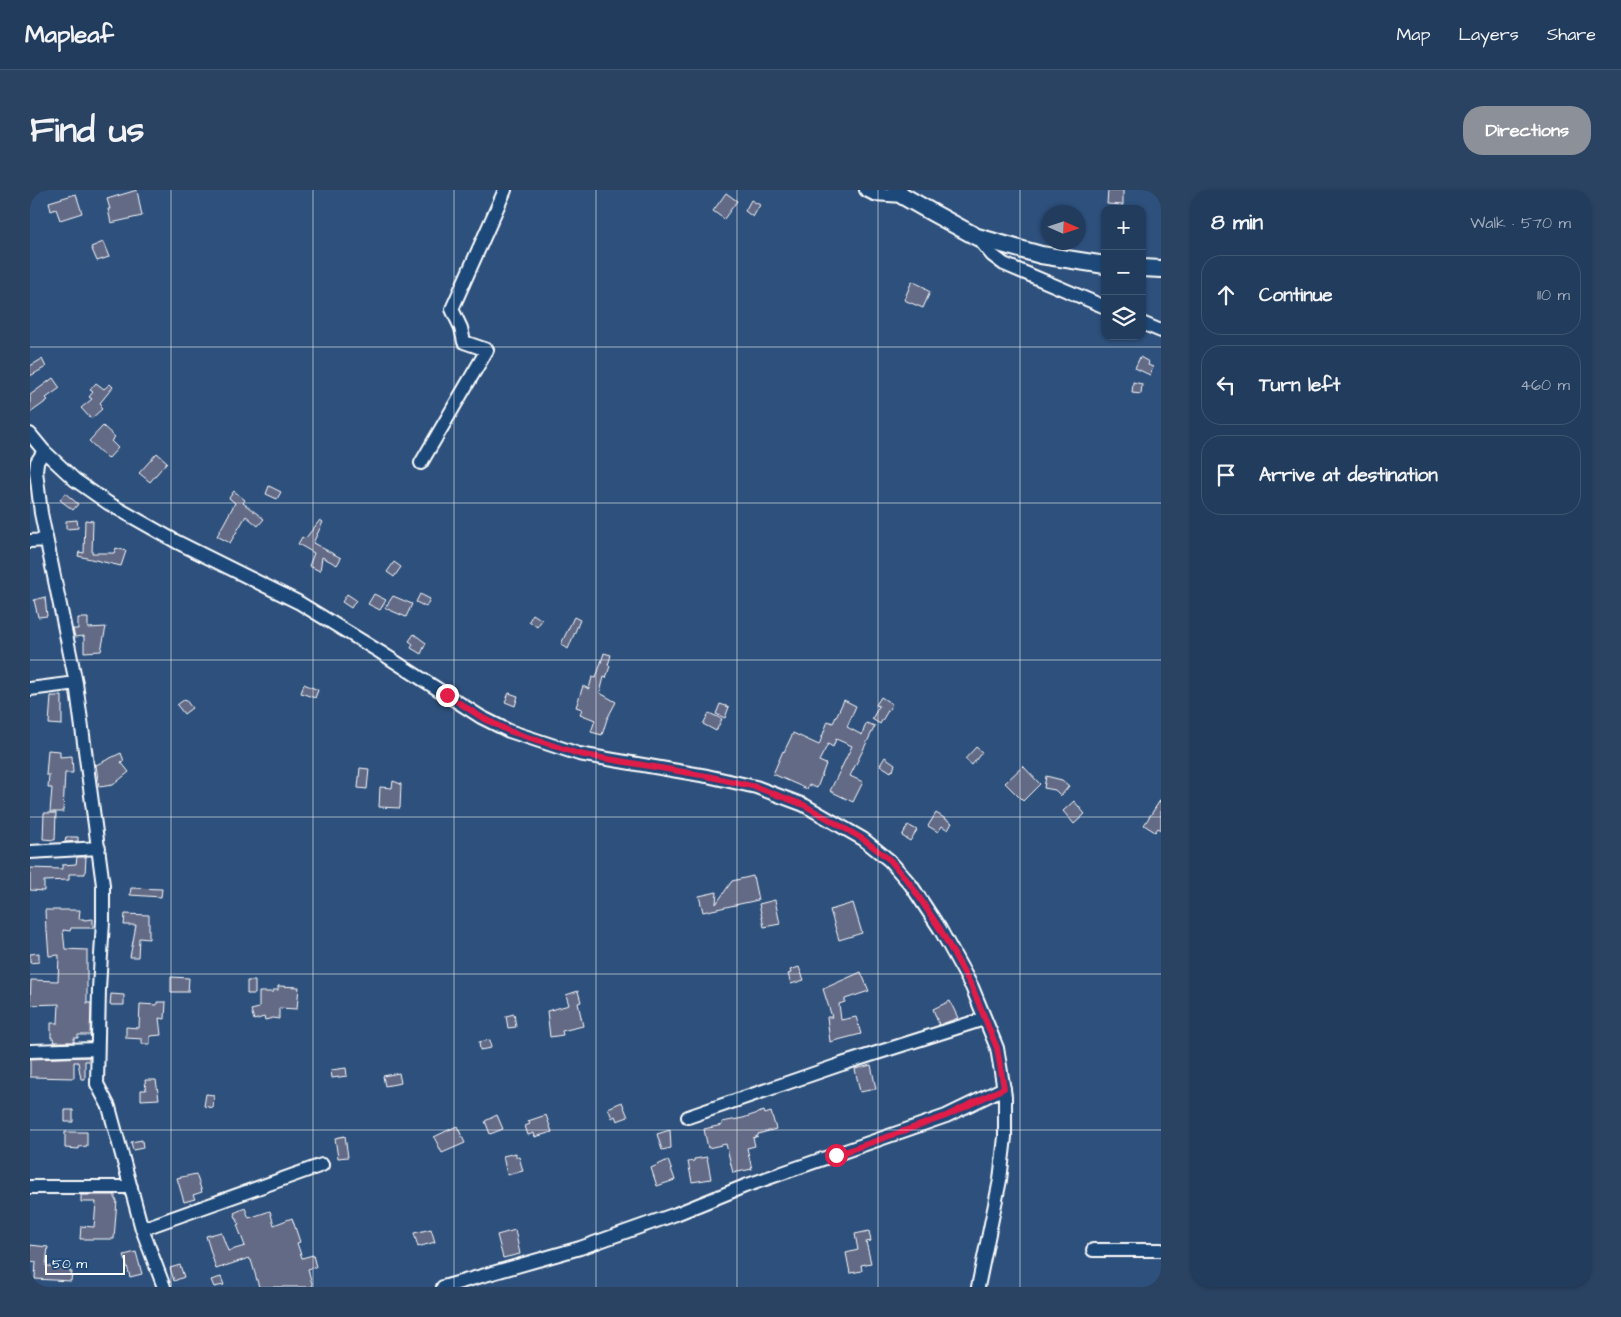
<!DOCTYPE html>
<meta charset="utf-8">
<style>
body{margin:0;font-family:"Architects Daughter",sans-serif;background:#2a4363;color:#f1f3f6}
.controls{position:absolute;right:15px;top:15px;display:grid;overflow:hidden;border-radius:10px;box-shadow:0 1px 4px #0004}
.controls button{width:45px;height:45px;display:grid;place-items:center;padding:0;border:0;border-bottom:1px solid #3f5672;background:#223c5d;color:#f1f3f6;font:25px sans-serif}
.compass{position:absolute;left:1011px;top:15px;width:45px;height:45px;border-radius:50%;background:#223c5d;box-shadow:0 1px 4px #0004;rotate:93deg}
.scale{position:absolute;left:15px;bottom:12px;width:80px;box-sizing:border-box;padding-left:5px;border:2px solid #fff;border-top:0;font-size:14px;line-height:18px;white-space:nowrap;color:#fff;-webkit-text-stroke:4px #1f4a7a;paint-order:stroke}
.stop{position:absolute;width:15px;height:15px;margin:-11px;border:4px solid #e11d48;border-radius:50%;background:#fff}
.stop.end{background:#e11d48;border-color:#fff;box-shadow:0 1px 5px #0008}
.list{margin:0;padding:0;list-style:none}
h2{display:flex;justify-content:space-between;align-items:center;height:65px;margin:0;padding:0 20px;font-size:21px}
h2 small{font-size:16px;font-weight:400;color:#a2adbc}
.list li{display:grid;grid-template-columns:32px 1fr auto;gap:15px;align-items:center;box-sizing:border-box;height:80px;margin:0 10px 10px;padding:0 10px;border:1px solid #3f5672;border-radius:20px}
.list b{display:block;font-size:19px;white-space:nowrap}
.list em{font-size:16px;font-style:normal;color:#a2adbc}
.icon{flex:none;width:28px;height:28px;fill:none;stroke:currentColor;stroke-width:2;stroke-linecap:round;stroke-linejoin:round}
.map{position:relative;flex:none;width:1131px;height:1097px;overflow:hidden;border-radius:20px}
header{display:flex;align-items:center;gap:30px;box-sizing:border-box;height:70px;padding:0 25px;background:#223c5d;border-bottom:1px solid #3f5672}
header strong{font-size:24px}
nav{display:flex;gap:28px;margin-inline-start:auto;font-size:18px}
.intro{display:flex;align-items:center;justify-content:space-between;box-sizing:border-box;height:120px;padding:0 30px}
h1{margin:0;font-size:35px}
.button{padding:12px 22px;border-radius:20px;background:#8c9099;color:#fff;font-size:18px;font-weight:700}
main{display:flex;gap:30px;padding:0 30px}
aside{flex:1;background:#223c5d;border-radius:20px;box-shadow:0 1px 4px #0004}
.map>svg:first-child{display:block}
.building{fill:#636a86;stroke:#fff}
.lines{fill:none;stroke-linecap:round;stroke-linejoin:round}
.minor-casing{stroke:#fff;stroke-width:16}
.major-casing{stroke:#fff;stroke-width:20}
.minor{stroke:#1f4a7a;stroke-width:12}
.major{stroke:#1f4a7a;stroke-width:16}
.route{stroke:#e11d48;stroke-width:6}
.grid{fill:none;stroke:#fff;stroke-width:1;stroke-opacity:0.55}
</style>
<header>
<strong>Mapleaf</strong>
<nav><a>Map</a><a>Layers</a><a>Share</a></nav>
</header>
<div class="intro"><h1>Find us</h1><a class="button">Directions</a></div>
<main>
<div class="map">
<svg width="1131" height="1097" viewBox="0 0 1131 1097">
<rect width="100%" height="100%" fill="#2d507c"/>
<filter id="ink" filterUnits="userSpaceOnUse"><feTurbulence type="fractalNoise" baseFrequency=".02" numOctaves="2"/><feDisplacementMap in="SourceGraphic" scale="10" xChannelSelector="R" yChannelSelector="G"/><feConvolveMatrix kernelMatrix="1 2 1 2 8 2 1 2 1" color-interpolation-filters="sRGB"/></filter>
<g filter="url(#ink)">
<path class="building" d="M 107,0 L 112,26 L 81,33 L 78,19 L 80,19 L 77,9 Z
M 1078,0 L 1093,0 L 1093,15 L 1077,14 Z
M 696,3 L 707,11 L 694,29 L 683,21 Z
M 46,4 L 52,23 L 30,30 L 26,19 L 21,21 L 19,12 Z
M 721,10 L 730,15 L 723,27 L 715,21 Z
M 73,52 L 79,67 L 67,71 L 61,57 Z
M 882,91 L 896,98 L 895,99 L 900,102 L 893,118 L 874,110 Z
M 1110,167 L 1119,172 L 1118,175 L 1123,177 L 1120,185 L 1105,178 Z
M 12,169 L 16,177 L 0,186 L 0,176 Z
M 23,188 L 30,198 L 16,208 L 18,210 L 0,223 L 0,205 Z
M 1103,192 L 1112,194 L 1111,204 L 1102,203 Z
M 66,193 L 74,199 L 80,194 L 83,197 L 70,213 L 72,215 L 70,217 L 72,219 L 61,229 L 51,218 L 62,209 L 59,207 L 63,202 L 60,200 Z
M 73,236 L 85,247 L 81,251 L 88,258 L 78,269 L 59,251 Z
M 127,263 L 137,272 L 120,292 L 109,283 Z
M 239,296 L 251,302 L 247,309 L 236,304 Z
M 204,301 L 215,310 L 213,313 L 234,329 L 228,336 L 216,326 L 200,353 L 187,346 L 205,313 L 199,308 Z
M 35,303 L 48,314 L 43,320 L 30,310 Z
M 47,330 L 48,338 L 36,339 L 36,331 Z
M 55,330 L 63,331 L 62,363 L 84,363 L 86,358 L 96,361 L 91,376 L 48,366 L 49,362 L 54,363 Z
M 290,330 L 293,332 L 283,353 L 311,368 L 307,375 L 292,367 L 290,381 L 279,376 L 284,363 L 268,354 L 272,347 L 275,349 Z
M 364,372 L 371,377 L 364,387 L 357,382 Z
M 317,404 L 326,410 L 321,418 L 312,412 Z
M 344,404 L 356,410 L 350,420 L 338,414 Z
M 390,404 L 400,409 L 396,417 L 386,412 Z
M 363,406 L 382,414 L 376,427 L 355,418 Z
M 15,407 L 17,426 L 8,427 L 4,410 Z
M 503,424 L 512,430 L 507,437 L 499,431 Z
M 544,427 L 550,430 L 538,459 L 531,454 Z
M 48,428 L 58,428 L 58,438 L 76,437 L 71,461 L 54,462 L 54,446 L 45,447 L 43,439 L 48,439 Z
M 384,444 L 396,453 L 391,464 L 381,458 L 383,454 L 379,451 Z
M 574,463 L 581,465 L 578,475 L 580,476 L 576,488 L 574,487 L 570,503 L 586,512 L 577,529 L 572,545 L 561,542 L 565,530 L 550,524 L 552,519 L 546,517 L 553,496 L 559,499 L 562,487 L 566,488 Z
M 274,494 L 288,500 L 285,508 L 271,503 Z
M 479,503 L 488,506 L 485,516 L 475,512 Z
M 21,506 L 32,506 L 32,535 L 19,534 Z
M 851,507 L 862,514 L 850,534 L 842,529 L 849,516 L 846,515 Z
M 155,509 L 162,518 L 154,524 L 147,515 Z
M 814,510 L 826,516 L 817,537 L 832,545 L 836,533 L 845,536 L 820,586 L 833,592 L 823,612 L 800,601 L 822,556 L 806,549 L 803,557 L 798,554 L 789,571 L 796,574 L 787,598 L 779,595 L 777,599 L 743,584 L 753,561 L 754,562 L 763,543 L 789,555 L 798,531 L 803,533 Z
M 690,514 L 699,517 L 695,528 L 686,524 Z
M 679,523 L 692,529 L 686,541 L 673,534 Z
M 946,557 L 952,562 L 942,575 L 935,569 Z
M 18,560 L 30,561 L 30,567 L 42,566 L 43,583 L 35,583 L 33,622 L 20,622 L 22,598 L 18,598 L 19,585 L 16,585 Z
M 91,563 L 94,571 L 91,572 L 99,582 L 83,595 L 69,597 L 66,575 Z
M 855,567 L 865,574 L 863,581 L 862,580 L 861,582 L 850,575 Z
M 993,576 L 1010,594 L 993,611 L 975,593 Z
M 330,578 L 339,579 L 337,599 L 328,598 Z
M 1016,586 L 1032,590 L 1039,596 L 1031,606 L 1025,600 L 1014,598 Z
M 363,591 L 371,594 L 370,618 L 349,617 L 350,597 L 362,598 Z
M 1131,609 L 1131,640 L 1128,638 L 1125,642 L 1114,635 Z
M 1044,611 L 1055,624 L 1044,634 L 1033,621 Z
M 14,623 L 26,623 L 25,650 L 13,649 Z
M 906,623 L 922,633 L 918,640 L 912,636 L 908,642 L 898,636 Z
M 878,635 L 887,640 L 880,651 L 872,646 Z
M 36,647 L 48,647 L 48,651 L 35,652 Z
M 47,667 L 56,667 L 55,684 L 39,684 L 39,690 L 14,691 L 14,701 L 0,700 L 0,678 L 32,679 L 32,675 L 46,674 Z
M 723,686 L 728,710 L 673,722 L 669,706 L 687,702 L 686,714 L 702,691 Z
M 101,698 L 132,699 L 131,707 L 100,705 Z
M 745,710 L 750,734 L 734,737 L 729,714 Z
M 823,713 L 832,743 L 809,750 L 800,720 Z
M 15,720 L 50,720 L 49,729 L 54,729 L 54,730 L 63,729 L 63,738 L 41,738 L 40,741 L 33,740 L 35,759 L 57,760 L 57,813 L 61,813 L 60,845 L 48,845 L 48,848 L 44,848 L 44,852 L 24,852 L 23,848 L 21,848 L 21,833 L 28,833 L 29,814 L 0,815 L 1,790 L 28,791 L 29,765 L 19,766 L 17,741 L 16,741 Z
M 95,724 L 119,725 L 119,749 L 109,748 L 108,767 L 100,767 L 106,735 L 94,735 Z
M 9,763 L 9,772 L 0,773 L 0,764 Z
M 769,777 L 774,790 L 761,794 L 758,784 L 761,783 L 760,780 Z
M 831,782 L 839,801 L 815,809 L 815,812 L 809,814 L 811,830 L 826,827 L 831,844 L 800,852 L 797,827 L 802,827 L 793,799 Z
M 141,787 L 159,788 L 158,802 L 141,802 Z
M 217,791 L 225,791 L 225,804 L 217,804 Z
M 248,796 L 269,797 L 267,819 L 249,818 L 249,829 L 243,828 L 235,830 L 234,827 L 224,830 L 221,820 L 229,818 L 229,802 L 243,802 L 243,800 L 248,800 Z
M 548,801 L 551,812 L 548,813 L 553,836 L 532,841 L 533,845 L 520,847 L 517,821 L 539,815 L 536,805 Z
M 81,804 L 94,805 L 94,815 L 80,815 Z
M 920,811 L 928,828 L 909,835 L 903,819 Z
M 127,812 L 136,812 L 135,829 L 129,828 L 131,845 L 120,846 L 120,854 L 112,854 L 112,849 L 96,848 L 96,837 L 109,838 L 110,814 L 127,815 Z
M 484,824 L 486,837 L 478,838 L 476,826 Z
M 460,850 L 461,858 L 450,860 L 449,852 Z
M 59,867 L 59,871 L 55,871 L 55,889 L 51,889 L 48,872 L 44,872 L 44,888 L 0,887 L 0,869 Z
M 841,875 L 846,899 L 830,902 L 825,879 Z
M 316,878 L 317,886 L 302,888 L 301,880 Z
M 369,883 L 371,893 L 355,896 L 353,886 Z
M 115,890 L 126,890 L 129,909 L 111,910 L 111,900 L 116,900 Z
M 176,904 L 184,905 L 183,918 L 174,916 Z
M 592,912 L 598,927 L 587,931 L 585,926 L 582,928 L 578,918 Z
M 35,920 L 43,920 L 43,932 L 35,932 Z
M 734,921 L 735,924 L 741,922 L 746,939 L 728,944 L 728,946 L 723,948 L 725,956 L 717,958 L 722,979 L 703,983 L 696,954 L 678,958 L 674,939 L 692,935 L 692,932 L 713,928 Z
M 467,925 L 473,939 L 460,944 L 455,931 Z
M 516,925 L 522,942 L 505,947 L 504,943 L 498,945 L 495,936 L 500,934 L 498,931 Z
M 427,936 L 435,953 L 412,963 L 404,947 Z
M 640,940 L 641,958 L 632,960 L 627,944 Z
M 35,942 L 57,942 L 57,956 L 49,957 L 49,959 L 35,958 Z
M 315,946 L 318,967 L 308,968 L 305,948 Z
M 112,950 L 113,958 L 103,960 L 101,952 Z
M 486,963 L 486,967 L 489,967 L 493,981 L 477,985 L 473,966 Z
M 677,967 L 681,989 L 662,992 L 658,972 L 664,971 L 664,969 Z
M 638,970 L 645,990 L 627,996 L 621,978 Z
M 166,984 L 172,1002 L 163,1005 L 165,1009 L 154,1012 L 147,988 Z
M 51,1005 L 85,1005 L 85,1010 L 87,1010 L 84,1049 L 50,1049 L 51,1036 L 64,1037 L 66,1012 L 51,1012 Z
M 215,1018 L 219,1028 L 240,1021 L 244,1035 L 262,1028 L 270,1052 L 267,1053 L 272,1068 L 283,1065 L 286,1077 L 278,1079 L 283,1097 L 229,1097 L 221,1070 L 220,1070 L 219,1068 L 186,1079 L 176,1046 L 191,1042 L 198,1061 L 215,1056 L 207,1035 L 209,1034 L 204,1023 Z
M 401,1039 L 405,1052 L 388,1057 L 384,1043 Z
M 485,1040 L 490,1064 L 473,1068 L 467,1045 Z
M 839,1041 L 841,1051 L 836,1052 L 841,1073 L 831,1075 L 832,1081 L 820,1083 L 816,1063 L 828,1060 L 825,1044 Z
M 0,1055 L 18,1057 L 16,1076 L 40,1077 L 40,1082 L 42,1082 L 41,1091 L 5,1089 L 6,1072 L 0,1071 Z
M 106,1062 L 112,1084 L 100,1087 L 94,1065 Z
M 150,1075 L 154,1087 L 144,1091 L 140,1078 Z
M 191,1087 L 194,1095 L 184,1097 L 181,1090 Z"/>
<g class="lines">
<defs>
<path id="minor" d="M 836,0 L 844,4 L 873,6
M 947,47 L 962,65 L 974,74 L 1075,117
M 1112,133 L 1131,141
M 0,244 L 14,261 L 45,290 L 78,313 L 147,352 L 268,412 L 350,462 L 451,527 L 479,541 L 549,564 L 677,586 L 726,597 L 774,615 L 833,649 L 859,670 L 881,695 L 910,739 L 942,797 L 967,858 L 975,906 L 975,947 L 970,990 L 948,1097
M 14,261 L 7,272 L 6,281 L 11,323 L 46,493 L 73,695 L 73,731 L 69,799 L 67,894 L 79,917 L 112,1039 L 134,1097
M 391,273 L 457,160 L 434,152 L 431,138 L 422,119 L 475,0
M 0,351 L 16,350
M 0,499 L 46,493
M 0,662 L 69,658
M 0,861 L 67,859
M 658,927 L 812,874 L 954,829
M 0,997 L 101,997
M 112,1039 L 292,975
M 1063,1060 L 1131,1060
M 413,1097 L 550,1058 L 646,1024 L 715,996 L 916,926 L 974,898"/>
<path id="major" d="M 866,0 L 873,6 L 903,23 L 947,47 L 1011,65 L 1075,75
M 1112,78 L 1131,79"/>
</defs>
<use href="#minor" class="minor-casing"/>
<use href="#major" class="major-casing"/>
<use href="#minor" class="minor"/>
<use href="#major" class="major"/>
</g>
</g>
<g class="lines" filter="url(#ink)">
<path class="route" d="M 417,505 L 451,527 L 479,541 L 549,564 L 677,586 L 726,597 L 774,615 L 833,649 L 860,670 L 881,695 L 910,739 L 942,797 L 967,858 L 974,898 L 916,926 L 806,965"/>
</g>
<path class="grid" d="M 141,0 L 141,1097M 283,0 L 283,1097M 424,0 L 424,1097M 566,0 L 566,1097M 707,0 L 707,1097M 848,0 L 848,1097M 990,0 L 990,1097M 0,157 L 1131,157M 0,313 L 1131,313M 0,470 L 1131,470M 0,627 L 1131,627M 0,784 L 1131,784M 0,940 L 1131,940"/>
</svg>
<div class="controls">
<button>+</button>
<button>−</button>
<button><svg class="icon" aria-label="layers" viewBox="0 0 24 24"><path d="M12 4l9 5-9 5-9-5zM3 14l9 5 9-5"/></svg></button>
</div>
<svg class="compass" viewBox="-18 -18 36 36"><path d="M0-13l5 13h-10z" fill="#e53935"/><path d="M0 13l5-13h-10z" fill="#a2adbc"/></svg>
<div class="scale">50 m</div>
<div class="stop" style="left:806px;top:965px"></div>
<div class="stop end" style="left:417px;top:505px"></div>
</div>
<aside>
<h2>8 min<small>Walk · 570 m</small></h2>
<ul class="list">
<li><svg class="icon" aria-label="ahead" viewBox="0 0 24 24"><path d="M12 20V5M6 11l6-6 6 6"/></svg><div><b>Continue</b></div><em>110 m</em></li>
<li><svg class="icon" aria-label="left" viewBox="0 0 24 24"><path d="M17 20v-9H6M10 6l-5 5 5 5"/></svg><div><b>Turn left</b></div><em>460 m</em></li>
<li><svg class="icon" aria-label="arrive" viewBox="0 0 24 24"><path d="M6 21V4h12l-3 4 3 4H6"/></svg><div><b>Arrive at destination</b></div></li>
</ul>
</aside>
</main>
